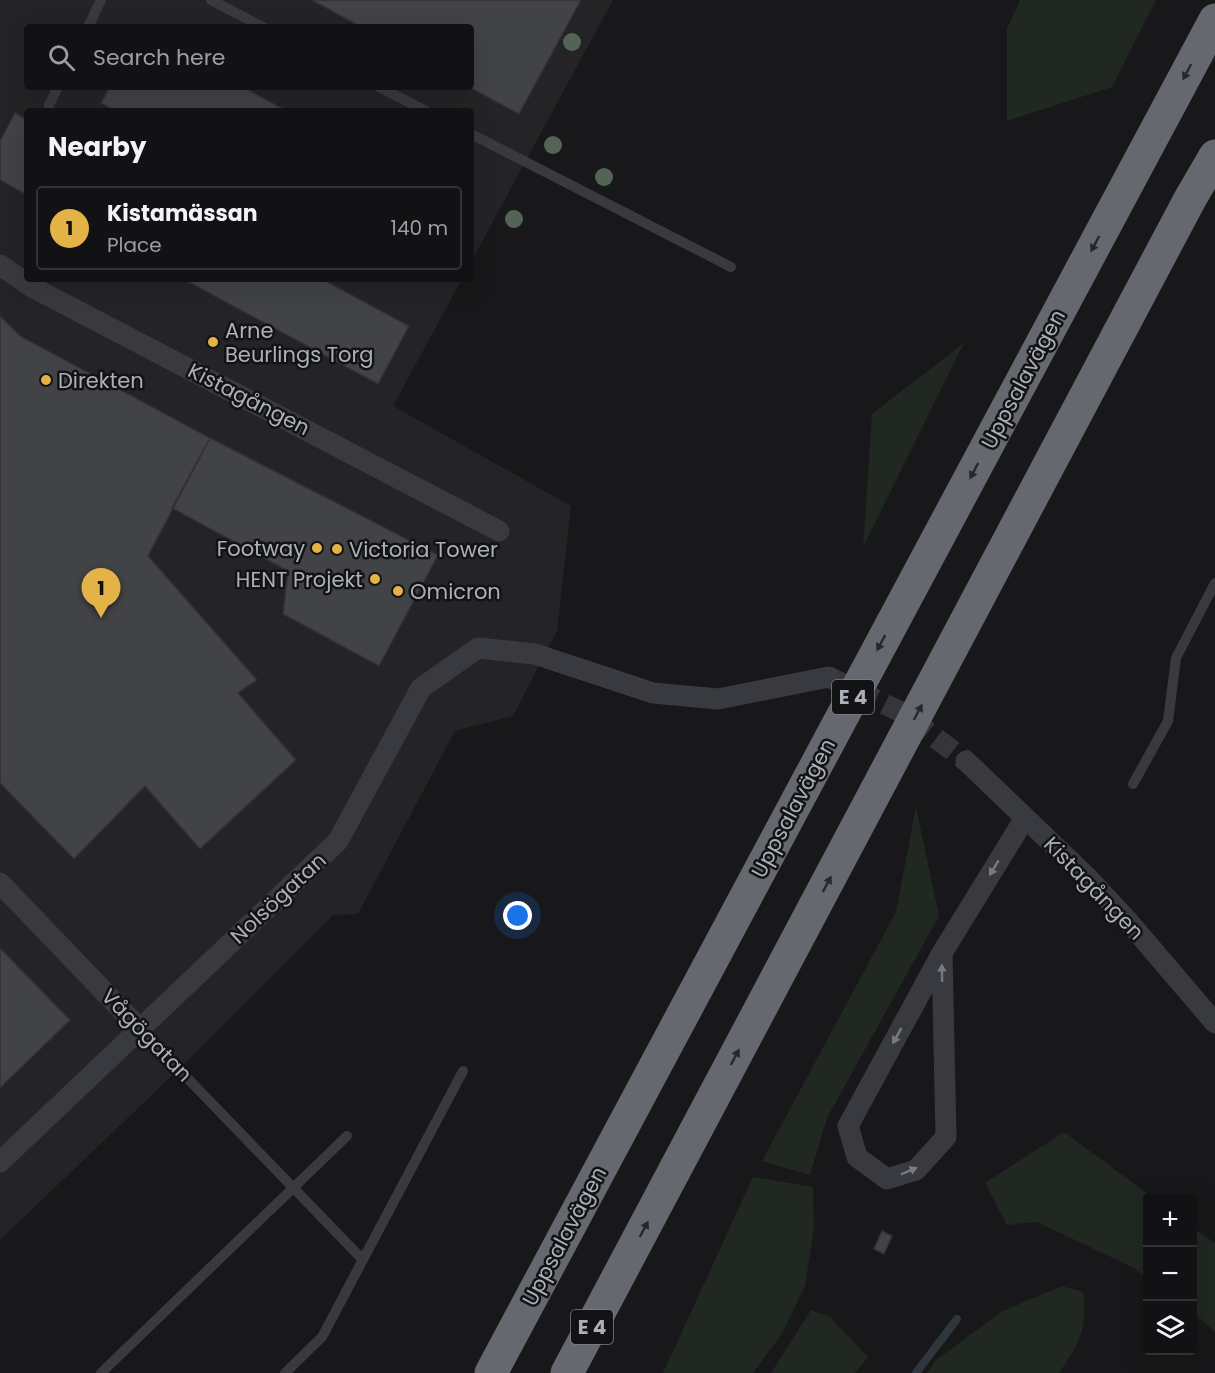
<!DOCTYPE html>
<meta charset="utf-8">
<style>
body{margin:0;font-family:Poppins,sans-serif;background:#1f2022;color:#f1f3f6}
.controls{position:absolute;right:18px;bottom:18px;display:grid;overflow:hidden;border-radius:6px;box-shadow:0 6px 24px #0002}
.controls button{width:54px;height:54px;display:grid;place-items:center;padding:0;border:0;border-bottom:2px solid #313234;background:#121214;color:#f1f3f6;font:30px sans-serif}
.you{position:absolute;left:518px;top:916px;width:21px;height:21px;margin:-15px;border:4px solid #fff;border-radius:50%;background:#1a73e8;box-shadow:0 0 0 9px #1a73e833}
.badge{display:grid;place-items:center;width:39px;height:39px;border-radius:50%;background:#e3b347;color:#111;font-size:20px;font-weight:700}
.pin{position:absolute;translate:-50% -50px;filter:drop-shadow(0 2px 3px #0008)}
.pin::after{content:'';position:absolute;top:32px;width:21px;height:18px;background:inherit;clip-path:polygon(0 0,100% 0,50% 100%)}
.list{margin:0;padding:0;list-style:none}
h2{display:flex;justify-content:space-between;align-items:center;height:78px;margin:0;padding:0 24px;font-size:26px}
h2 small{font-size:20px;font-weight:400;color:#9c9ea0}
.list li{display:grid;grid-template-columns:39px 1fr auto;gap:18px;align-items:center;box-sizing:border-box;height:84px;margin:0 12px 12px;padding:0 12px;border:2px solid #313234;border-radius:6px}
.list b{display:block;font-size:22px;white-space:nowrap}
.list p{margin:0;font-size:20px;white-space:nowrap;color:#9c9ea0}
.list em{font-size:20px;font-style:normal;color:#9c9ea0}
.icon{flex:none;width:33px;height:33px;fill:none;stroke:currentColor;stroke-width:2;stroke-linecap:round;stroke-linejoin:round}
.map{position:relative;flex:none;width:1215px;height:1373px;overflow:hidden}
.search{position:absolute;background:#121214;box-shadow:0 6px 24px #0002;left:24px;top:24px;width:450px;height:66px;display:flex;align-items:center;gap:15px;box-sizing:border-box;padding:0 21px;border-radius:6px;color:#9c9ea0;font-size:22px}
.panel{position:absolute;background:#121214;box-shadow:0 6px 24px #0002;left:24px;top:108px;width:450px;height:174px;border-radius:6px}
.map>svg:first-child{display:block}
.built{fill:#242427;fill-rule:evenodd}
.green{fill:#202821}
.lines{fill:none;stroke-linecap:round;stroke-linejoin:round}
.stream{stroke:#2f363d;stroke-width:8}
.building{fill:#424347;stroke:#323236;stroke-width:1.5}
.street-tunnel{stroke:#35363a;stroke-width:21;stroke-dasharray:21 10;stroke-linecap:butt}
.lane{stroke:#393a3f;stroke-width:10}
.street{stroke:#393a3f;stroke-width:21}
.highway{stroke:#66686f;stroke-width:33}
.tree{fill:#536456}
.oneway{fill:#28282c}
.oneway2{fill:#787a82}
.poi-dot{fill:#e3b347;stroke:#131315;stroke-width:2}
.labels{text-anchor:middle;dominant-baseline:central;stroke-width:5;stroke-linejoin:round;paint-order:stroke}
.shield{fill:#131315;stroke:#7d8087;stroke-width:1.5}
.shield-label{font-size:20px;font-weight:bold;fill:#abafb8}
.poi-label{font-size:21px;fill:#abafb8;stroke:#131315;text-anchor:start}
.street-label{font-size:21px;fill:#abafb8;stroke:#131315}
</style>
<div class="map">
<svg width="1215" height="1373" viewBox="0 0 1215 1373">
<rect width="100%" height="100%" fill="#18181a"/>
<path class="built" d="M 0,0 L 613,0 L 471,262 L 471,111 L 27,111 L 27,279 L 462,279 L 393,406 L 571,506 L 557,631 L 513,716 L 455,731 L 358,914 L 333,915 L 179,1069 L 0,1240 ZM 27,27 L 471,27 L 471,87 L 27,87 Z"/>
<path class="green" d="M 1020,0 L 1156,0 L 1112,87 L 1007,121 L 1007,29 Z
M 964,343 L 863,547 L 872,414 Z
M 916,807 L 939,916 L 827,1118 L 810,1175 L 762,1161 L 896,912 Z
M 1064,1132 L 1152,1197 L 1148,1198 L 1147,1278 L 1134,1268 L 1037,1222 L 1007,1225 L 985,1183 Z
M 753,1177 L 813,1187 L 814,1228 L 805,1286 L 781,1335 L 753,1373 L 663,1373 Z
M 1192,1227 L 1215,1243 L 1215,1332 L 1193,1312 Z
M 1062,1286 L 1083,1292 C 1088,1328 1079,1344 1059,1373 L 927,1373 L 936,1360 L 1001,1312 Z
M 811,1310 L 830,1317 L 868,1357 L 855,1373 L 771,1373 Z"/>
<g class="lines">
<path class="stream" d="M 916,1373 L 957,1319"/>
</g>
<path class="building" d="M 312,0 L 581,0 L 519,114 L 469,87 L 471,87 L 471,27 L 361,27 Z
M 110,87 L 243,87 L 287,111 L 115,111 L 101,103 Z
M 15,113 L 27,120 L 27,195 L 0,180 L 0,141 Z
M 183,279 L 322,279 L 409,326 L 378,384 Z
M 0,316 L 20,336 L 210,438 L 148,556 L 257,680 L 238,693 L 296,760 L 200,849 L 145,786 L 74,859 L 0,783 Z
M 210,438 L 438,555 L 379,666 L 283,614 L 288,571 L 172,508 Z
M 0,948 L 70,1020 L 0,1088 Z
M 882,1231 L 892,1236 L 884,1254 L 874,1249 Z"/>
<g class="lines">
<path class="street-tunnel" d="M 829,677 L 903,713 L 966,761"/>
<path class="lane" d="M 211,0 L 263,27
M 88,27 L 101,0
M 379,87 L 426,111
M 49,105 L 58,87
M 471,134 L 731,267
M 1133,784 L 1168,721 L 1176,658 L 1215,583
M 139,1028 L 363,1260
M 101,1373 L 347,1136
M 285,1373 L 322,1337 L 463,1071"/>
<path class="street" d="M 0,265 L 32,287 L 499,531
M 966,761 L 1086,876 L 1128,921 L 1215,1023
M 0,883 L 139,1028
M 942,953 L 946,1137 L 916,1170 L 887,1179 L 857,1157 L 848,1126 L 942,953 L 1025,818
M 0,1162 L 338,841 L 421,688 L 478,648 L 535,654 L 653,693 L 718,699 L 829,677"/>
<path class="highway" d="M 491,1373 L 1215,20
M 567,1373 L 1190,199 L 1215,156"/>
</g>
<g class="tree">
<circle cx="572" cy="42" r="9"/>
<circle cx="553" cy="145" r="9"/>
<circle cx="604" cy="177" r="9"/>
<circle cx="514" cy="219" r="9"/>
</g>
<defs><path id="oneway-solid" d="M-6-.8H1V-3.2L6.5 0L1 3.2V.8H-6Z" transform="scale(1.5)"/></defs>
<g class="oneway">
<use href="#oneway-solid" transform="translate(1187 72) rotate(118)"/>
<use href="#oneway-solid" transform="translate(1095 244) rotate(118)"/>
<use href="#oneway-solid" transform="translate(974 471) rotate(118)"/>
<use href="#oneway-solid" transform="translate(881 643) rotate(118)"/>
<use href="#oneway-solid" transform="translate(918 712) rotate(-62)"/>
<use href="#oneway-solid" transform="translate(827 884) rotate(-62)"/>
<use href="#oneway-solid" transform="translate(735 1057) rotate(-62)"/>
<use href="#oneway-solid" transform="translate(644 1229) rotate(-62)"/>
</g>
<g class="oneway2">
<use href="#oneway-solid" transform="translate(994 868) rotate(121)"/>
<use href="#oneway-solid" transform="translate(942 973) rotate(-91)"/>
<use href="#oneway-solid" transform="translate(897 1036) rotate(119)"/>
<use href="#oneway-solid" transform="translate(909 1171) rotate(-23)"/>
</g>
<g class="poi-dot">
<circle cx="213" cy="342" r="6"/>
<circle cx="46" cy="380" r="6"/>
<circle cx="317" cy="548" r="6"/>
<circle cx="337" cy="549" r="6"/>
<circle cx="375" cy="579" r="6"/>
<circle cx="398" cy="591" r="6"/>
</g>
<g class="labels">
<g class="shield">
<rect x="832" y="680" width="42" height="34" rx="4.5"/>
<rect x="571" y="1310" width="42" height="34" rx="4.5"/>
</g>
<g class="shield-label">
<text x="853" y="697">E 4</text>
<text x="592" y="1327">E 4</text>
</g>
<g class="poi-label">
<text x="225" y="330">Arne<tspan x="225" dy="24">Beurlings Torg</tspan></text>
<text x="58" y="380">Direkten</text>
<text x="305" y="548" text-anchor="end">Footway</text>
<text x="349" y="549">Victoria Tower</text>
<text x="363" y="579" text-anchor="end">HENT Projekt</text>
<text x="410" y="591">Omicron</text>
</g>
<g class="street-label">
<text transform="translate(1023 379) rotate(-62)">Uppsalavägen</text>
<text transform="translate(249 399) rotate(27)">Kistagången</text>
<text transform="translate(793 808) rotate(-62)">Uppsalavägen</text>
<text transform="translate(1094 888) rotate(46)">Kistagången</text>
<text transform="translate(278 898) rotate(-43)">Nolsögatan</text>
<text transform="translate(147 1035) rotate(46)">Vågögatan</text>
<text transform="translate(564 1236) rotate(-62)">Uppsalavägen</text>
</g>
</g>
</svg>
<div class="controls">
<button>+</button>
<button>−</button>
<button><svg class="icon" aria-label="layers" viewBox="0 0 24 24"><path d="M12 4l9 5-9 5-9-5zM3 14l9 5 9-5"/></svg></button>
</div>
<div class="you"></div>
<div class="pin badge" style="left:101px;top:618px">1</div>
<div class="search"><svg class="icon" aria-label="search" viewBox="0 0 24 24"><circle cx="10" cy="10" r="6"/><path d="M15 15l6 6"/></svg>Search here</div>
<section class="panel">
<h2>Nearby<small></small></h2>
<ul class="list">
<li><span class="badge">1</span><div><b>Kistamässan</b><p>Place</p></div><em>140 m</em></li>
</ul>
</section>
</div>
